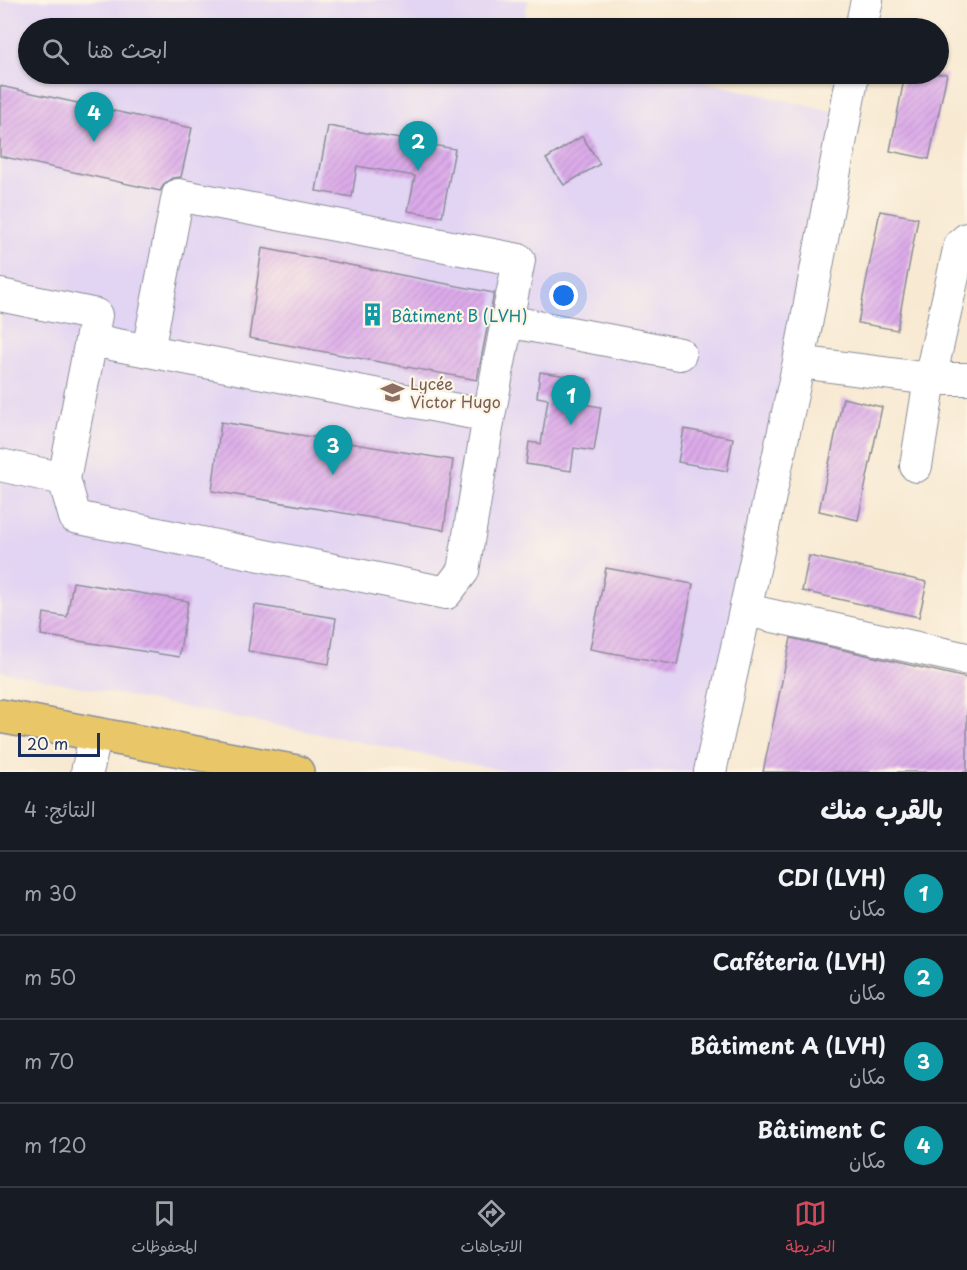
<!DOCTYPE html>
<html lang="ar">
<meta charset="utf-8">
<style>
body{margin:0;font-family:"Playpen Sans","Playpen Sans Arabic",sans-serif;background:#20242c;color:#f1f3f6;direction:rtl}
.scale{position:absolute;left:18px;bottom:15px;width:82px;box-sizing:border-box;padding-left:6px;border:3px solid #1b2f5e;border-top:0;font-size:16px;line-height:21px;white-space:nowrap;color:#1b2f5e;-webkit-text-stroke:4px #fcf5e5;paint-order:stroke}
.you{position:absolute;left:564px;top:296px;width:21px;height:21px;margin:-15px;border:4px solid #fff;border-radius:50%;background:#1a73e8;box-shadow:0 0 0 9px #1a73e833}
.badge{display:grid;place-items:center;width:39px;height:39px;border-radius:50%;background:#d1495b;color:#fff;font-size:20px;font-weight:700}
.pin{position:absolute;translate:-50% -50px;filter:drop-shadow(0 2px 3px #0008)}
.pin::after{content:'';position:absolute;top:32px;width:21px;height:18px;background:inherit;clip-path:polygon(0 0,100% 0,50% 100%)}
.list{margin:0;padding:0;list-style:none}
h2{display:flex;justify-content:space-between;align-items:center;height:78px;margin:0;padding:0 24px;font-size:26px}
h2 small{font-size:20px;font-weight:400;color:#9ea1a6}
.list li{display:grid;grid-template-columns:39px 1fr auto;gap:18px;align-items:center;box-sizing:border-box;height:84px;padding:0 24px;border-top:2px solid #363941}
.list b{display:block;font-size:22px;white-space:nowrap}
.list p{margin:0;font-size:20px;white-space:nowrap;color:#9ea1a6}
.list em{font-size:20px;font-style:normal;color:#9ea1a6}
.icon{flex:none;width:33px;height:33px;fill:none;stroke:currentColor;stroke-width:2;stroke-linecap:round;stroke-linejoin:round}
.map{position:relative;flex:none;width:967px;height:772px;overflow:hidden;direction:ltr}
.search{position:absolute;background:#171b24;box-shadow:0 2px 4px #0004;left:18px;right:18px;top:18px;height:66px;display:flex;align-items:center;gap:15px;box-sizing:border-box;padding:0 21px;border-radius:33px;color:#9ea1a6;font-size:22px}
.sheet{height:414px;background:#171b24}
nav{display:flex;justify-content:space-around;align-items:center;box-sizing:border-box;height:84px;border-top:2px solid #363941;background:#171b24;font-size:16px;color:#9ea1a6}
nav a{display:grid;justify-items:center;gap:3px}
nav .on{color:#d1495b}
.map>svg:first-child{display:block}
.built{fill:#e2d4f3}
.building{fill:url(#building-hatch)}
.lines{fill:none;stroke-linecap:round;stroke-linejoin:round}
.minor-casing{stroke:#8a8c98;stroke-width:34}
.major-casing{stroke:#8a8c98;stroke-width:36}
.minor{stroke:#fff;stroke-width:32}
.major{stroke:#e9c769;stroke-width:33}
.labels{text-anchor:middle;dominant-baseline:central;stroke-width:4.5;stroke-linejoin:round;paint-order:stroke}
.culture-label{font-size:16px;fill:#0d838f;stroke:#fcf5e5;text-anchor:start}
.education-label{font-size:16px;fill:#785e54;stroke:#fcf5e5;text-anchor:start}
</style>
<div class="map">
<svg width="967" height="772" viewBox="0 0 967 772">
<defs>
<pattern id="building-hatch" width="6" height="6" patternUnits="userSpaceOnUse" patternTransform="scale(1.5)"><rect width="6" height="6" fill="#dcabe9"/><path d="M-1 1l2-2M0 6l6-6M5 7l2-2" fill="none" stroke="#bc93ca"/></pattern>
</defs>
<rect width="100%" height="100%" fill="#fcf5e5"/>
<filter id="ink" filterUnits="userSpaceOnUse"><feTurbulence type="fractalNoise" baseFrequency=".0167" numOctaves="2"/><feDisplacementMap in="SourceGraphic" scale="12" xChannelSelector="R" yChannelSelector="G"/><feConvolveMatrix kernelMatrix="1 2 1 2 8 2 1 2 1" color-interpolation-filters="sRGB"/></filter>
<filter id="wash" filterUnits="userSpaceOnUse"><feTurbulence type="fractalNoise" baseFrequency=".008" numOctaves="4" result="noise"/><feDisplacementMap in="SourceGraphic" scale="24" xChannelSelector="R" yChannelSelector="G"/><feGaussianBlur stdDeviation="1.35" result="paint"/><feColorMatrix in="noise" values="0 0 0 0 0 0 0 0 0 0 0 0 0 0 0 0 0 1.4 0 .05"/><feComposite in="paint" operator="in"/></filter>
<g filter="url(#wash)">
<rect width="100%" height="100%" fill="#f8e9d2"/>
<path class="built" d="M 0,0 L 528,0 L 523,28 L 28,28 L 28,74 L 670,74 L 845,114 L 701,772 L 511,772 L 0,671 Z"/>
<g id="blocks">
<path class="building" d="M 905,74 L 947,74 L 929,159 L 890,151 Z
M 0,86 L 192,128 L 181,177 L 172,178 L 165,183 L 160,191 L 0,156 Z
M 328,126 L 455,149 L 442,217 L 408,211 L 415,176 L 357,166 L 352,197 L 316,191 Z
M 582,136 L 600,164 L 564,185 L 546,159 Z
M 880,211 L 918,218 L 897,330 L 858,323 Z
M 262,248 L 494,293 L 477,380 L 249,338 Z
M 540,372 L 587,379 L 583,404 L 601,407 L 594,451 L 574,448 L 571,471 L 526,464 L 529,442 L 541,444 L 548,399 L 537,397 Z
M 843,398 L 882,407 L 858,520 L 819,511 Z
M 221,422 L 453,460 L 444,530 L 212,491 Z
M 684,429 L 733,438 L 727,471 L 678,462 Z
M 809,556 L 927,582 L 919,617 L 802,591 Z
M 606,568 L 693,584 L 677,665 L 590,649 Z
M 73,582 L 188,601 L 179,657 L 41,635 L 44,613 L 67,617 Z
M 255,605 L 336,618 L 329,664 L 248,651 Z
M 791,638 L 967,678 L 967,772 L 763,772 Z"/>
</g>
</g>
<g filter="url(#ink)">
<use href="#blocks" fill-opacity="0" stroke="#8a8c98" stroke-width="1.5"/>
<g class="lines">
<defs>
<path id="minor" d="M 861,28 L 867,0
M 0,295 L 96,315 L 91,340
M 148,351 L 178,195 L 519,260 L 507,321
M 799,362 L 930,379 L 967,379
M 0,465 L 64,479 L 91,340 L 489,416 L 507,321 L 680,354
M 916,466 L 930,379 L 960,245 L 967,239
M 64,479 L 75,517 L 446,593 L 463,571 L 489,416
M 746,610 L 967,659
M 87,772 L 96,734
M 710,772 L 799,362 L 853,74"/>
<path id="major" d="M 0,716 L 297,772"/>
</defs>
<use href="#minor" class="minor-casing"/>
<use href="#major" class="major-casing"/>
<use href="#minor" class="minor"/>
<use href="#major" class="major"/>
</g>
</g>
<defs>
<symbol id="building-bare" viewBox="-9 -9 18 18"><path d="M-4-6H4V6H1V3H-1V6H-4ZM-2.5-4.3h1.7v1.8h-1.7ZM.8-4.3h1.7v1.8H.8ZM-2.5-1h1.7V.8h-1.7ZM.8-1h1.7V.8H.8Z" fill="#0f9aa8" stroke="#fcf5e5" stroke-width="2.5" paint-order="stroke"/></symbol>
<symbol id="school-bare" viewBox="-9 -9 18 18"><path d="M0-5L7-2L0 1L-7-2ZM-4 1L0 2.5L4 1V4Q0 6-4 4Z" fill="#8d6e63" stroke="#fcf5e5" stroke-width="2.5" paint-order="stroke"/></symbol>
</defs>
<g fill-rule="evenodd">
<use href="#building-bare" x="356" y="298" width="33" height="33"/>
<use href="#school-bare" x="376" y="376" width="33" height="33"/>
</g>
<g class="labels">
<g class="culture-label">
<text x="391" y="315">Bâtiment B (LVH)</text>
</g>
<g class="education-label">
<text x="410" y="383">Lycée<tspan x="410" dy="18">Victor Hugo</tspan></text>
</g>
</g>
</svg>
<div class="scale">20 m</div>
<div class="you"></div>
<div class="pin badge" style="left:571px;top:425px;background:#0f9aa8">1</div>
<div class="pin badge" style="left:418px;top:171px;background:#0f9aa8">2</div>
<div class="pin badge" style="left:333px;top:475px;background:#0f9aa8">3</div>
<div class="pin badge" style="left:94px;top:142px;background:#0f9aa8">4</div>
<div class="search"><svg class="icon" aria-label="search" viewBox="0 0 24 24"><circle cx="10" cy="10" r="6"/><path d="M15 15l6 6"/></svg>ابحث هنا</div>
</div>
<section class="sheet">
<h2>بالقرب منك<small>النتائج: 4</small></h2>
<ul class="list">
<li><span class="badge" style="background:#0f9aa8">1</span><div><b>CDI (LVH)</b><p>مكان</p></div><em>30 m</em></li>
<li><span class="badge" style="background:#0f9aa8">2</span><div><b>Caféteria (LVH)</b><p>مكان</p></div><em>50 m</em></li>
<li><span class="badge" style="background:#0f9aa8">3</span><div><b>Bâtiment A (LVH)</b><p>مكان</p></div><em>70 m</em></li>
<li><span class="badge" style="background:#0f9aa8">4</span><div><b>Bâtiment C</b><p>مكان</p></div><em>120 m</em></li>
</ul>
</section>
<nav>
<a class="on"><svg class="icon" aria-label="map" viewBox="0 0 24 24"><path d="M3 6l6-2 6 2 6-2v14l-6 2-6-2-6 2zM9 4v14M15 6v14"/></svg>الخريطة</a>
<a><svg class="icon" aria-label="directions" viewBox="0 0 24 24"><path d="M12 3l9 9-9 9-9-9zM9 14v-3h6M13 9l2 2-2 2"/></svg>الاتجاهات</a>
<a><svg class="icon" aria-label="saved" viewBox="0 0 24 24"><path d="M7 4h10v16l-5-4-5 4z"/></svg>المحفوظات</a>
</nav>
